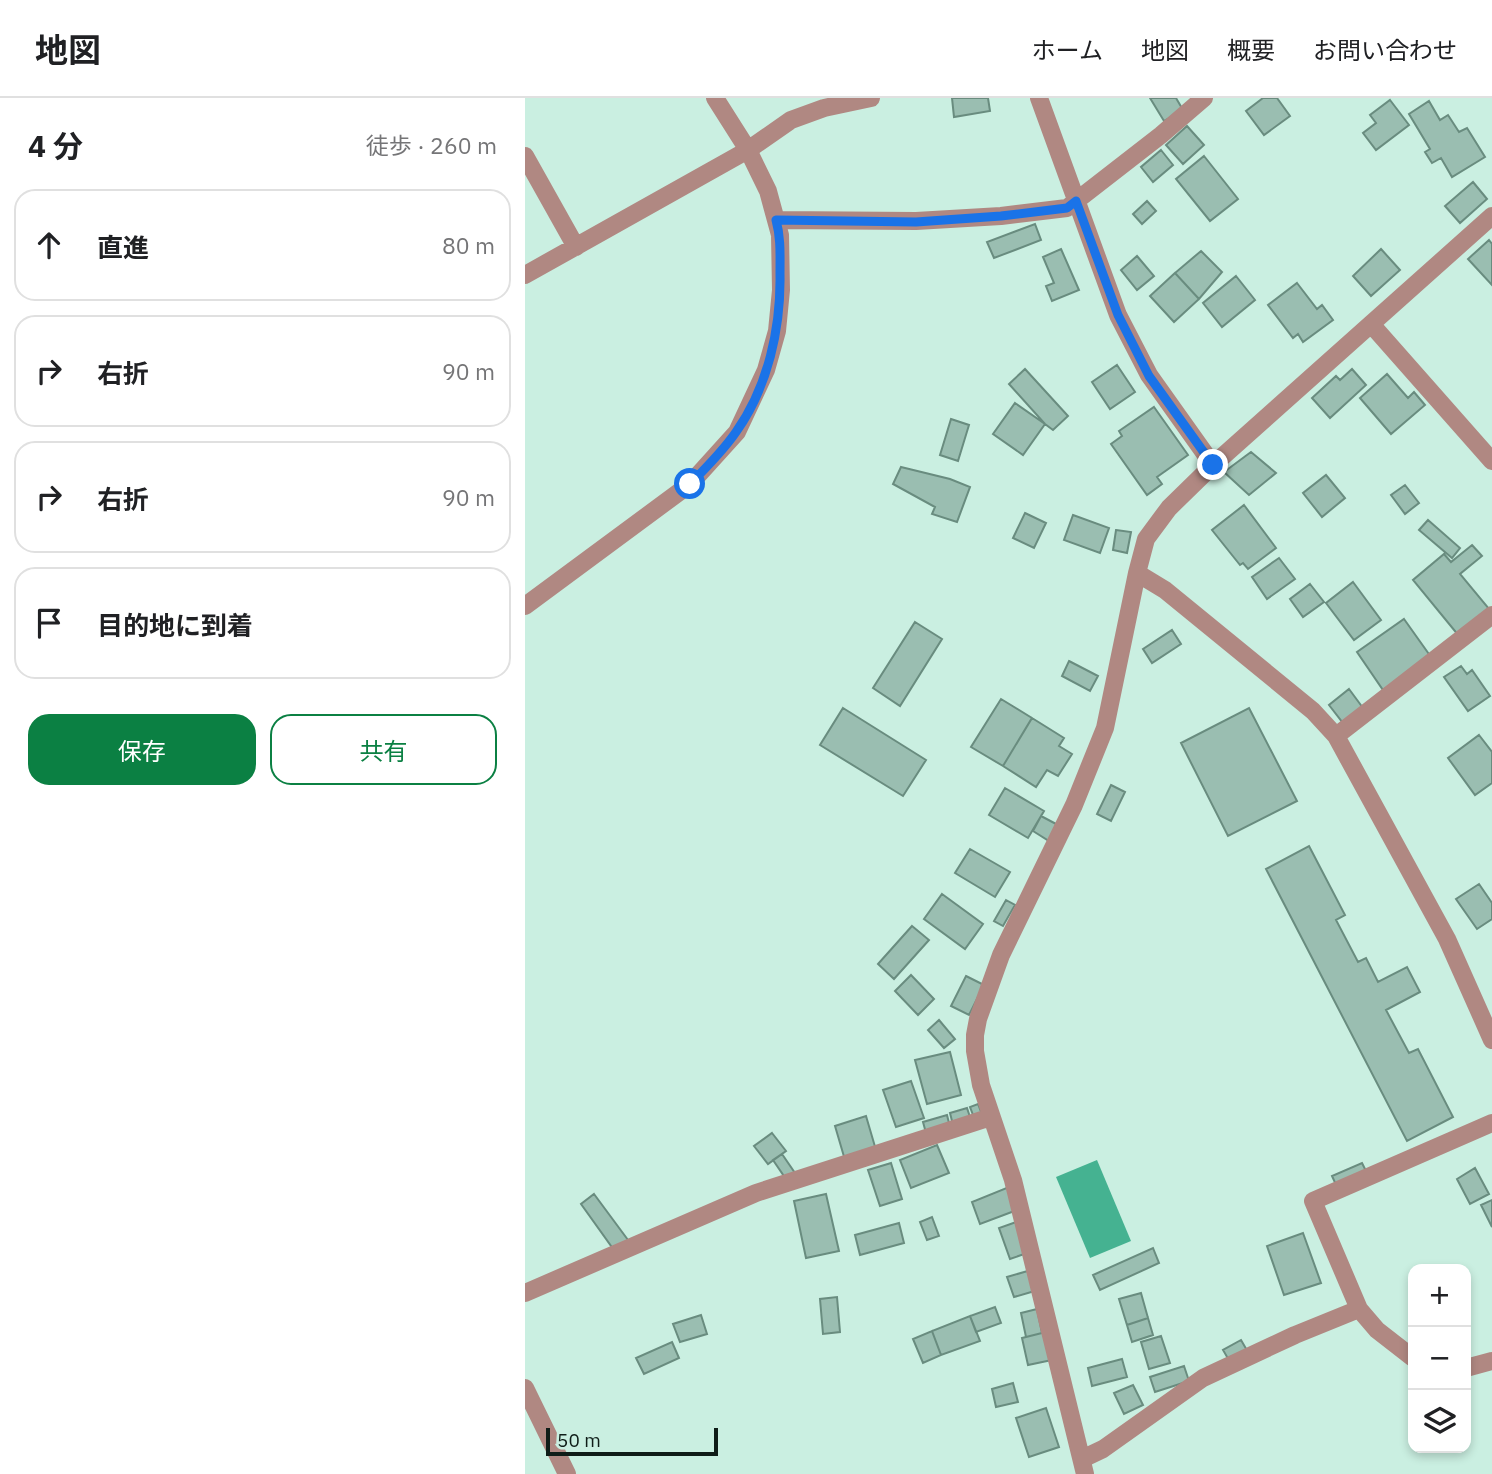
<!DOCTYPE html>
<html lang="ja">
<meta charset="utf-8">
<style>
body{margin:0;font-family:"IBM Plex Sans","Noto Sans JP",sans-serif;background:#f6f6f6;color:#202124}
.controls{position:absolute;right:21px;bottom:21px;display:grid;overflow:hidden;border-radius:14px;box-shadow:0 4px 10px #0003}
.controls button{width:63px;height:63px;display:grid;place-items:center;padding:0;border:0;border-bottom:2px solid #e0e0e0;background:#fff;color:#202124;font:35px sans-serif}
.scale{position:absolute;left:21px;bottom:18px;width:172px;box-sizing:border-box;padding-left:7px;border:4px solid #0f1d18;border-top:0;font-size:19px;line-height:24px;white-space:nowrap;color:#0f1d18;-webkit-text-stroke:5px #caefe1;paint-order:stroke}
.stop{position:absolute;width:21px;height:21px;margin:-16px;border:5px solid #1a73e8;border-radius:50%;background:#fff}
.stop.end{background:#1a73e8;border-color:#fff;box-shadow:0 2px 7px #0008}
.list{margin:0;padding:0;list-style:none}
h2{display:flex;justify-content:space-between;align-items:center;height:91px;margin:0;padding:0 28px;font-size:30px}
h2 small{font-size:23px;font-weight:400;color:#757577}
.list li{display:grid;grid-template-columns:46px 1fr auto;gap:21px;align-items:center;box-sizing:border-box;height:112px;margin:0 14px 14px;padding:0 14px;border:2px solid #e0e0e0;border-radius:21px}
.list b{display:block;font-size:26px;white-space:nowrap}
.list em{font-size:23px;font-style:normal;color:#757577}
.actions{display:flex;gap:14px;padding:21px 28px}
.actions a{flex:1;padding:16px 0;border:2px solid #0b8043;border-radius:21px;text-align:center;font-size:24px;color:#0b8043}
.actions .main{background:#0b8043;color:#fff}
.icon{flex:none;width:38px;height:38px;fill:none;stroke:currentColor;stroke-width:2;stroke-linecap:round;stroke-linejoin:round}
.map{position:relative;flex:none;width:967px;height:1376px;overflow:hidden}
header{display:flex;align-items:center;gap:42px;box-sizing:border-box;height:98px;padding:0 35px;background:#fff;border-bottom:2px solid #e0e0e0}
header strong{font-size:33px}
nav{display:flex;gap:38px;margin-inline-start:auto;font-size:24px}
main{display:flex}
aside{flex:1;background:#fff}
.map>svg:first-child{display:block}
.water{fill:#45b291}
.building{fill:#9abeb1;stroke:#698c7f;stroke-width:2}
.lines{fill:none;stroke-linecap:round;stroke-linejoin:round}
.minor{stroke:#b08882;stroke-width:18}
.route{stroke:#1a73e8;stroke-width:9}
</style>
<header>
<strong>地図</strong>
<nav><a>ホーム</a><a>地図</a><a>概要</a><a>お問い合わせ</a></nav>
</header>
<main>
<aside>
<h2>4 分<small>徒歩 · 260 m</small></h2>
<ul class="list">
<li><svg class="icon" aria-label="ahead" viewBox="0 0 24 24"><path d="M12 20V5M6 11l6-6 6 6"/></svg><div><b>直進</b></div><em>80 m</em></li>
<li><svg class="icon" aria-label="right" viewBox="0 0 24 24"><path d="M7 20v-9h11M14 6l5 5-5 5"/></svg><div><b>右折</b></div><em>90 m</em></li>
<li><svg class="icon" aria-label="right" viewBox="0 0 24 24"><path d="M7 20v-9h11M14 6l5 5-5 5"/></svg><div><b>右折</b></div><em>90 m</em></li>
<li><svg class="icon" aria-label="arrive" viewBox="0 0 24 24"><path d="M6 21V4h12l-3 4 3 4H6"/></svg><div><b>目的地に到着</b></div></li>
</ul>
<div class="actions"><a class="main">保存</a><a>共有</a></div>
</aside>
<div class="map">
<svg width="967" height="1376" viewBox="0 0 967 1376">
<rect width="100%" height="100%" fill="#caefe1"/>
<path class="water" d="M 572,1062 L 606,1143 L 565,1160 L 531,1079 Z"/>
<path class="building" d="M 427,0 L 463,0 L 465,13 L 429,19 Z
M 625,0 L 651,0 L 658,12 L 639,23 Z
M 738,0 L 752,0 L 765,18 L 739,37 L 721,13 Z
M 865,2 L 884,27 L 851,52 L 838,35 L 851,25 L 845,17 Z
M 904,3 L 915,22 L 923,17 L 934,34 L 942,30 L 960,59 L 927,79 L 916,60 L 907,65 L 900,54 L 905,51 L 884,16 Z
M 662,28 L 679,47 L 658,66 L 641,47 Z
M 636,52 L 648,67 L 628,84 L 616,69 Z
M 679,58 L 713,101 L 685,123 L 651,81 Z
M 948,84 L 962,101 L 935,125 L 920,108 Z
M 622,103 L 631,113 L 617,126 L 608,116 Z
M 510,126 L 516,142 L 469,160 L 462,144 Z
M 964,142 L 967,146 L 967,187 L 943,161 Z
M 536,151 L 554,192 L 527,203 L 521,188 L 529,185 L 518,159 Z
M 856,151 L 875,172 L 846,198 L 828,178 Z
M 676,153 L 697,174 L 674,201 L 650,175 Z
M 612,158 L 629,178 L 612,192 L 596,172 Z
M 650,175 L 674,201 L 649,224 L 625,198 Z
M 711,178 L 730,202 L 697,229 L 678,205 Z
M 772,185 L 792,211 L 797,207 L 808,222 L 778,244 L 773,236 L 768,240 L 743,207 Z
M 592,267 L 610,294 L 585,311 L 567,284 Z
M 500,271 L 543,318 L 528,332 L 520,326 L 484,286 Z
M 827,271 L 841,287 L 805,320 L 787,300 L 811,278 L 815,282 Z
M 862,276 L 883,300 L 889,294 L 900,307 L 866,336 L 835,300 Z
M 490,305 L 520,326 L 498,357 L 468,336 Z
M 629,309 L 663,357 L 632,379 L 637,386 L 622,397 L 586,346 L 597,338 L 594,333 Z
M 426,321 L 444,327 L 433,363 L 415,357 Z
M 726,354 L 751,375 L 724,397 L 699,374 Z
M 376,369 L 425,381 L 445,389 L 432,424 L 407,416 L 410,409 L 368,386 Z
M 801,377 L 820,400 L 797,419 L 778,395 Z
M 880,387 L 894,405 L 880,416 L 866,397 Z
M 719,407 L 751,450 L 723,471 L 718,465 L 715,467 L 687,432 Z
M 500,415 L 521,425 L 509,450 L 488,440 Z
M 548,417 L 584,430 L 575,455 L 539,442 Z
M 903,422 L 935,450 L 927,460 L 894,432 Z
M 591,432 L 606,434 L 602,455 L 588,452 Z
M 947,447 L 957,458 L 935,476 L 965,512 L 934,538 L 888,482 L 919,456 L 926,464 Z
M 754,460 L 770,481 L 742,501 L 727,479 Z
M 828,484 L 856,522 L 829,542 L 801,505 Z
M 785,486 L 799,504 L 778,519 L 765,501 Z
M 879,521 L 906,559 L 858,592 L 832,554 Z
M 390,524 L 417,541 L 375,608 L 348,590 Z
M 647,532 L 656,546 L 627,565 L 618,551 Z
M 544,563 L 573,578 L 565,593 L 537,578 Z
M 936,568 L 942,576 L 947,572 L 965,598 L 943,613 L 919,579 Z
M 824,591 L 838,610 L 818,625 L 804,607 Z
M 476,601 L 507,620 L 478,668 L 446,649 Z
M 318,610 L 401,662 L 378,698 L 295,647 Z
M 724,610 L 772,703 L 703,738 L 656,645 Z
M 507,620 L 539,640 L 534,648 L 547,656 L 533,678 L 522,672 L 511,689 L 478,668 Z
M 954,637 L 967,654 L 967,685 L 950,697 L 923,660 Z
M 586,687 L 600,694 L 586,723 L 572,716 Z
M 480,690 L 519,713 L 503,740 L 464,717 Z
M 516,718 L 533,727 L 524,743 L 508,733 Z
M 784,748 L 820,817 L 811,822 L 833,864 L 841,860 L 853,884 L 882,869 L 895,894 L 861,912 L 884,955 L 893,951 L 928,1019 L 882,1043 L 741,771 Z
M 445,751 L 485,774 L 470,799 L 430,775 Z
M 954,786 L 967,805 L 967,821 L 952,831 L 931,801 Z
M 417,796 L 458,826 L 440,851 L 399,821 Z
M 481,802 L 490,807 L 478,828 L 469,823 Z
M 387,828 L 404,842 L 369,881 L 353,866 Z
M 386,877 L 409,901 L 393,917 L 370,893 Z
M 441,878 L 459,887 L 444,917 L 426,908 Z
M 414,922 L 430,941 L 419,950 L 403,932 Z
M 425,954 L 436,997 L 402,1006 L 390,962 Z
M 386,983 L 399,1020 L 371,1029 L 358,992 Z
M 453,1006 L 458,1019 L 450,1022 L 445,1009 Z
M 442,1010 L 446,1022 L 428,1027 L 425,1015 Z
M 422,1017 L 425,1029 L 401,1035 L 398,1024 Z
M 341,1018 L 351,1052 L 320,1062 L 310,1028 Z
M 247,1035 L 261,1053 L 243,1066 L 229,1048 Z
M 412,1047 L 424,1075 L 386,1090 L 375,1062 Z
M 257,1056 L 270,1075 L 261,1081 L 248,1062 Z
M 366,1065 L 377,1101 L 355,1108 L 343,1072 Z
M 837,1065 L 842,1075 L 812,1089 L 807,1078 Z
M 950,1070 L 964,1096 L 945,1106 L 932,1081 Z
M 484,1089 L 492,1112 L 455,1126 L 447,1104 Z
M 69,1096 L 103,1142 L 89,1152 L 56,1106 Z
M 301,1096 L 314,1153 L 281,1160 L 269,1103 Z
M 967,1102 L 967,1129 L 956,1107 Z
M 407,1119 L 414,1138 L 402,1142 L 395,1124 Z
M 494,1123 L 505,1154 L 485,1161 L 474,1130 Z
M 374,1125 L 379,1145 L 335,1157 L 330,1137 Z
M 778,1135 L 796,1185 L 759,1197 L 742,1148 Z
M 628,1150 L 634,1165 L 575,1192 L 568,1177 Z
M 506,1172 L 513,1192 L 489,1199 L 482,1179 Z
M 616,1195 L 623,1220 L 602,1227 L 594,1201 Z
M 312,1199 L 315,1234 L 298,1236 L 295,1201 Z
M 470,1209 L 476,1225 L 451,1234 L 445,1218 Z
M 512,1211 L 517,1235 L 501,1239 L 496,1215 Z
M 176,1217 L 182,1236 L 155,1244 L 148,1226 Z
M 445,1218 L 455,1243 L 416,1257 L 407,1233 Z
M 623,1220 L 628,1237 L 607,1244 L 602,1227 Z
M 407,1233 L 416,1257 L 398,1265 L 388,1241 Z
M 521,1234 L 527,1262 L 503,1267 L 497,1240 Z
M 636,1238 L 645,1265 L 624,1271 L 616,1244 Z
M 716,1242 L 723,1254 L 705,1264 L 698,1252 Z
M 147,1244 L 154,1260 L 119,1276 L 111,1260 Z
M 597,1261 L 602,1279 L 567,1288 L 563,1270 Z
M 659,1268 L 664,1283 L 630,1294 L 625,1279 Z
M 488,1285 L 493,1304 L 471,1309 L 467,1291 Z
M 608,1287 L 618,1307 L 599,1316 L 589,1295 Z
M 521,1310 L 534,1349 L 504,1359 L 491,1320 Z"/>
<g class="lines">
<path class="minor" d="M 514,0 L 593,217 L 624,277 L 688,367
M 0,58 L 51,149
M 251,122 L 391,123 L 476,118 L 542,110 L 636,37 L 679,0
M 0,177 L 223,52 L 266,22 L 299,10 L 346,0
M 846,226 L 967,363
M 612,475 L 640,492 L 788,613 L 811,638 L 922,841 L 967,942
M 0,508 L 165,386 L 212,334 L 241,272 L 252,233 L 256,192 L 255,137 L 243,93 L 223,52 L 190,0
M 811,638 L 967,517
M 0,1195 L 231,1095 L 466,1019
M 888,1260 L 852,1232 L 834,1211 L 788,1103 L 967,1025
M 941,1270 L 967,1263
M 0,1290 L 42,1376
M 557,1361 L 578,1351 L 678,1280 L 770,1237 L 834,1211
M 560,1376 L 488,1082 L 456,987 L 450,953 L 450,937 L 453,921 L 476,857 L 549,707 L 580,630 L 612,475 L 621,441 L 644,410 L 688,367 L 967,118"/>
</g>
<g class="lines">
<path class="route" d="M 165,386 C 181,370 198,353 211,334 C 243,289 256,230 255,176 C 255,157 256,140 251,122 L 391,124 L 476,118 L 542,110 L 551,103 L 593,217 L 624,278 L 688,367"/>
</g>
</svg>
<div class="controls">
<button>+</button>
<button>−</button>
<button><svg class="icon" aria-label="layers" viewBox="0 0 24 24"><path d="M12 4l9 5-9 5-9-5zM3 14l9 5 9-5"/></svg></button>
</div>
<div class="scale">50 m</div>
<div class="stop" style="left:165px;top:386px"></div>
<div class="stop end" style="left:688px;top:367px"></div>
</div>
</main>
